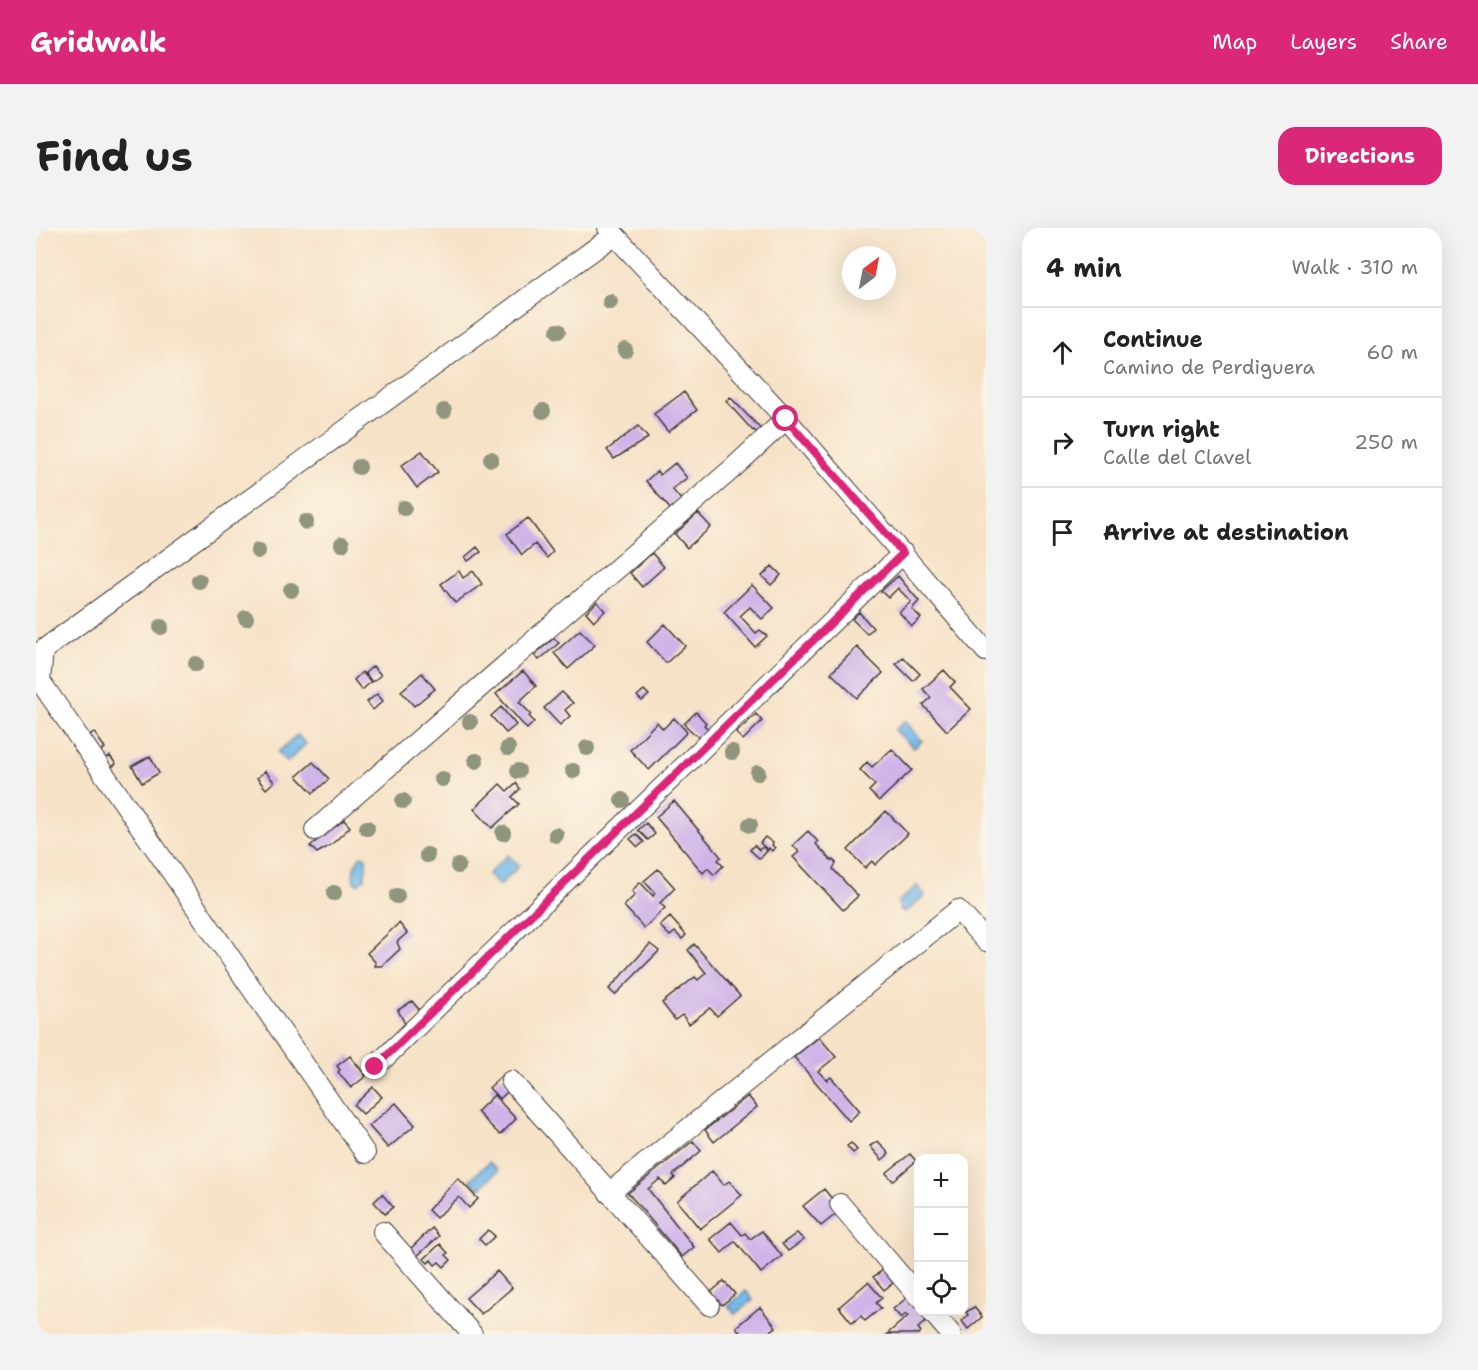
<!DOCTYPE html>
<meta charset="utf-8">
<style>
body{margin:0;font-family:"Shantell Sans",sans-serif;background:#f2f2f2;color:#222}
.controls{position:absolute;right:18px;bottom:18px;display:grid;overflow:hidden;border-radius:12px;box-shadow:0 6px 24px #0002}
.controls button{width:54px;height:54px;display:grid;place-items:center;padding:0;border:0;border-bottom:2px solid #e0e0e0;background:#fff;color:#222;font:30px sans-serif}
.compass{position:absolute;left:806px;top:18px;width:54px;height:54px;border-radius:50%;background:#fff;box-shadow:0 6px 24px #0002;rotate:32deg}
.stop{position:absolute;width:18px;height:18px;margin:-14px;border:4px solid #db2777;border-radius:50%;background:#fff}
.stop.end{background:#db2777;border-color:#fff;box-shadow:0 2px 6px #0008}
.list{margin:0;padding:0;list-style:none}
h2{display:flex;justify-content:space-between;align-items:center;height:78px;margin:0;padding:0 24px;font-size:26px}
h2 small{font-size:20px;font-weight:400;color:#767676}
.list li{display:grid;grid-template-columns:39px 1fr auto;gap:18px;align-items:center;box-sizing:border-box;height:90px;padding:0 24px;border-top:2px solid #e0e0e0}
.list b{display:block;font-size:22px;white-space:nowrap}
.list p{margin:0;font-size:20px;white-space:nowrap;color:#767676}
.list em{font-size:20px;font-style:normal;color:#767676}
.icon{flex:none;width:33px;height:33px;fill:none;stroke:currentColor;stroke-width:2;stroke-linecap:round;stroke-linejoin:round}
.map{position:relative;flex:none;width:950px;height:1106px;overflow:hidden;border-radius:18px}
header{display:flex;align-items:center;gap:36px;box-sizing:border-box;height:84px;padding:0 30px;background:#db2777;color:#fff}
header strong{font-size:28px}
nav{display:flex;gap:33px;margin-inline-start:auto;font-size:21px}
.intro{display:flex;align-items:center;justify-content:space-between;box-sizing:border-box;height:144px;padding:0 36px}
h1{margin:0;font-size:42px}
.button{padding:15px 27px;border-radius:18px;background:#db2777;color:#fff;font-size:21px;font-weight:700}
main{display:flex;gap:36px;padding:0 36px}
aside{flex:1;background:#fff;border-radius:18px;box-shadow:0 6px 24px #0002}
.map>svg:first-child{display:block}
.water{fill:#75b9eb;stroke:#486a84;stroke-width:1.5}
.building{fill:#cfb3e9}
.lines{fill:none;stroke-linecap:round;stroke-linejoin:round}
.minor-casing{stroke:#3d3a36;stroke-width:22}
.minor{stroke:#fff;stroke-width:20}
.tree{fill:#90957e}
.route{stroke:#db2777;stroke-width:8}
</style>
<header>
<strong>Gridwalk</strong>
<nav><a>Map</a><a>Layers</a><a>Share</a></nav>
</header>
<div class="intro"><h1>Find us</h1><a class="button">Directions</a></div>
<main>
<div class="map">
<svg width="950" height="1106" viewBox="0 0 950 1106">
<rect width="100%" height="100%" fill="#fcf5e5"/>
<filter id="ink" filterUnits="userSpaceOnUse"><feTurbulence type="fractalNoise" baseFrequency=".0167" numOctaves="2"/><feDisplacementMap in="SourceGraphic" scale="12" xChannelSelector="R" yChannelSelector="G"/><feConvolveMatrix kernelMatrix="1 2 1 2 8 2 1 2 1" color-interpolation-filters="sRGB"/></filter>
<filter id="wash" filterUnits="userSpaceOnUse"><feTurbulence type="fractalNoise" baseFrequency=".008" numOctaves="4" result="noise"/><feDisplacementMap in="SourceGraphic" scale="24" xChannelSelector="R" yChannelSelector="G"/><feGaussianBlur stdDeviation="1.35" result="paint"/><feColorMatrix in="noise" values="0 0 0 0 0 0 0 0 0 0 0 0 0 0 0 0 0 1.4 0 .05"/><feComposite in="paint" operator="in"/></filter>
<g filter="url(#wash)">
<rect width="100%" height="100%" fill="#f6e2c7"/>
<path class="water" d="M 869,493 L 886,513 L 878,520 L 859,502 Z
M 261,507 L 270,516 L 251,534 L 242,524 Z
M 472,627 L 483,638 L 463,658 L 452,646 Z
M 325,628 L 329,628 C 333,634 328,642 329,650 L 322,656 L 319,655 C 315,645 319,635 325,628 Z
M 881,658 L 889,667 L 870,684 L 864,682 L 862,674 Z
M 453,934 L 462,943 L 443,961 L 434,952 Z
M 710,1063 L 717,1072 L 699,1086 L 692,1078 Z"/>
<g id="blocks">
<path class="building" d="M 648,164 L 661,182 L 632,204 L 618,186 Z
M 694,169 L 722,198 L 728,205 L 724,207 L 718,202 L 717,203 L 690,173 Z
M 602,198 L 612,210 L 578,231 L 571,222 Z
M 386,223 L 402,244 L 381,260 L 365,238 Z
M 639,235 L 651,250 L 636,261 L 647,274 L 636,283 L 610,253 L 621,243 L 624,247 Z
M 662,285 L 675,299 L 651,320 L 639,306 Z
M 492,290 L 517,324 L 511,330 L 499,316 L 486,327 L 471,306 Z
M 441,319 L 445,324 L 432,333 L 429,329 Z
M 616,325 L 628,339 L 606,359 L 594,345 Z
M 736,338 L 745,347 L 735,357 L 726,348 Z
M 423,343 L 427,350 L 437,343 L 446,356 L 419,375 L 405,356 Z
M 862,348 L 883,373 L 876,381 L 885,390 L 876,398 L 863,384 L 875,374 L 862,360 L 852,370 L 845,363 Z
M 716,357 L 738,380 L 726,391 L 714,379 L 704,388 L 720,405 L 724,402 L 731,408 L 719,419 L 688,384 Z
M 561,374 L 569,383 L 558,393 L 550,384 Z
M 823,384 L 837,400 L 831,406 L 816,391 Z
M 629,396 L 649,418 L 630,435 L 611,414 Z
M 544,402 L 559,417 L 532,441 L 518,425 Z
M 518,410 L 523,415 L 503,432 L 498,427 Z
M 821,419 L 847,445 L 821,470 L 795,445 Z
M 867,429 L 884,446 L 877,453 L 860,436 Z
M 337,438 L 345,447 L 336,454 L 329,445 Z
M 908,442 L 919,454 L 914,459 L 935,481 L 911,503 L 887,477 L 895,470 L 887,461 Z
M 487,443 L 500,458 L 483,474 L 495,486 L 493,488 L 498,494 L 491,501 L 460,466 Z
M 326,444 L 335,454 L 326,462 L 318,452 Z
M 386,445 L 399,461 L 378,478 L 365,463 Z
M 608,462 L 613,467 L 606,473 L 601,468 Z
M 526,464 L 537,475 L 529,482 L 534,488 L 524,497 L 508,480 Z
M 341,466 L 347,473 L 337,482 L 331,474 Z
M 465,479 L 480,497 L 470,505 L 455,488 Z
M 660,484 L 670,495 L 668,497 L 675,504 L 666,513 L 648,496 Z
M 720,486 L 726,493 L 707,512 L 700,505 Z
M 638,490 L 651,504 L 613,542 L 594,522 L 621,494 L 627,501 Z
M 58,504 L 69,520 L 61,526 L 50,510 Z
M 856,521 L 876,542 L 843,573 L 833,563 L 839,557 L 824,542 L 831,534 L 836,539 Z
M 74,528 L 80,536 L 72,541 L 67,532 Z
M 114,528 L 123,545 L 106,555 L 96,538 Z
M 277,534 L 293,551 L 277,565 L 261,548 Z
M 229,543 L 238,554 L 230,561 L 221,550 Z
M 480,555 L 484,561 L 476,569 L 483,576 L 456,600 L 438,581 L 464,556 L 471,563 Z
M 638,573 L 685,629 L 682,632 L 687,638 L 678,647 L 672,640 L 667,645 L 620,589 Z
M 850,583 L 872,606 L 839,637 L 836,633 L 829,640 L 812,622 Z
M 308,592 L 314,599 L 295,617 L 281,625 L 274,618 Z
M 610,595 L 619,606 L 612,612 L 602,602 Z
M 772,603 L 782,614 L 780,616 L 796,633 L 797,632 L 800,635 L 797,641 L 822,668 L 807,682 L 757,629 L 763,624 L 757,617 Z
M 600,606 L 608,614 L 602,619 L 594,611 Z
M 729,609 L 737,615 L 736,617 L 739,620 L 736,623 L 733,620 L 732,622 L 724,615 Z
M 718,617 L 723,622 L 727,619 L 731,623 L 724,631 L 714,622 Z
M 622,641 L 639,660 L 624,675 L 629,680 L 608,700 L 588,678 L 599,667 L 596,663 L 604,654 L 617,668 L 619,665 L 608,653 Z
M 634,689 L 650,707 L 646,711 L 639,704 L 634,708 L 624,698 Z
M 363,695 L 371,705 L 361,714 L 364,721 L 346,738 L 339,738 L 340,735 L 331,725 Z
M 614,716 L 623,723 L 579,767 L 573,761 Z
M 658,716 L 704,768 L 681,788 L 674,780 L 653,796 L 646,787 L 639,792 L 626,775 L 659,749 L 662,752 L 670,745 L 652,722 Z
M 376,773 L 385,784 L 370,798 L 362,782 Z
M 783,809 L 800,829 L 782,843 L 791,852 L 795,849 L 824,883 L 813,893 L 758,829 Z
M 314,828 L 330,848 L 315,860 L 302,844 L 304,842 L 301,838 Z
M 465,848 L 475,860 L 464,871 L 453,860 Z
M 337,859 L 346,869 L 327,886 L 318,877 Z
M 458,867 L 480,891 L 464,907 L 441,884 Z
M 712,868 L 721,879 L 678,914 L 669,902 Z
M 360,875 L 379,897 L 352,920 L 333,898 Z
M 657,913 L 665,923 L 637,947 L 639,950 L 630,958 L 624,951 L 612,961 L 658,1019 L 646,1029 L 592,965 Z
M 842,913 L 853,926 L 846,932 L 834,918 Z
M 815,915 L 821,922 L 817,925 L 811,918 Z
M 874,926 L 880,933 L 857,953 L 850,945 Z
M 676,943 L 688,957 L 693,953 L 706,967 L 664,1001 L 641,973 Z
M 422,950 L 442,971 L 433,980 L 423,969 L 400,990 L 392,982 Z
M 788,961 L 805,982 L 785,998 L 767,978 Z
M 346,966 L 357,979 L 349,986 L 338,974 Z
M 695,994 L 706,1007 L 709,1005 L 714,1011 L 726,1003 L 746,1028 L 725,1045 L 699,1013 L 686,1025 L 674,1011 Z
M 396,1000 L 403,1008 L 380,1029 L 373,1022 Z
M 452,1002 L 459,1008 L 449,1017 L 443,1011 Z
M 761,1005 L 768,1012 L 752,1023 L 746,1016 Z
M 404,1016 L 412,1025 L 410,1027 L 415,1032 L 408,1039 L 403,1034 L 399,1037 L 395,1032 L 392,1035 L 388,1031 Z
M 847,1042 L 857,1055 L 848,1062 L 837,1049 Z
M 461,1043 L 476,1060 L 445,1086 L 430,1070 Z
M 688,1053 L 699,1066 L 686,1077 L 675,1064 Z
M 832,1054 L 846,1070 L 840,1075 L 845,1080 L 829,1093 L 825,1088 L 816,1095 L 803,1079 Z
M 872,1069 L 891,1092 L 882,1100 L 885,1104 L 883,1106 L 851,1106 L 872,1088 L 870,1086 L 865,1090 L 857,1081 Z
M 724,1079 L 740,1099 L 731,1106 L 705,1106 L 700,1099 Z
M 938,1079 L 946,1089 L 932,1101 L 926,1093 L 932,1087 L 930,1084 Z"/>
</g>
</g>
<g filter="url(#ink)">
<use href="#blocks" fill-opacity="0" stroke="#3d3a36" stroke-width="1.5"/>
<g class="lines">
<defs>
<path id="minor" d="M 572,0 L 750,191 L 950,423
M 279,602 L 696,241 L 750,191
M 339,839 L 867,325
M 475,853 L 673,1077
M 329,925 L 4,453 L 7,422 L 578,7
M 573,965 L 922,682 L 950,713
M 804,976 L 882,1068
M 347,1004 L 436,1106
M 896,1084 L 915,1106"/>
</defs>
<use href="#minor" class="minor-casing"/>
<use href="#minor" class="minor"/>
</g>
<g class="tree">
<circle cx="574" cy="74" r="8"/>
<circle cx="522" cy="103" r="8"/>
<circle cx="589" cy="122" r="8"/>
<circle cx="408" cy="183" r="8"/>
<circle cx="507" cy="183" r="8"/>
<circle cx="455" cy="231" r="8"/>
<circle cx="323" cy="239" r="8"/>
<circle cx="368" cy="280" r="8"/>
<circle cx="270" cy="294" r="8"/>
<circle cx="306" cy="316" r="8"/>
<circle cx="222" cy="323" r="8"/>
<circle cx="163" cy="353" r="8"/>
<circle cx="255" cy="362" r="8"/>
<circle cx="210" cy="390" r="8"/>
<circle cx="125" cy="399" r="8"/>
<circle cx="160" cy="436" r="8"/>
<circle cx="434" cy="494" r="8"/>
<circle cx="472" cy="520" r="8"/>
<circle cx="551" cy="520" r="8"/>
<circle cx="696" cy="524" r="8"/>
<circle cx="440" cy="533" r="8"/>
<circle cx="482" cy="543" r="8"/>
<circle cx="537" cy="543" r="8"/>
<circle cx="722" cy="545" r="8"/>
<circle cx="406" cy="551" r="8"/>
<circle cx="586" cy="572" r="8"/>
<circle cx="367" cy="573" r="8"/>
<circle cx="714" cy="597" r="8"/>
<circle cx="331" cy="600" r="8"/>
<circle cx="467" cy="605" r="8"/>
<circle cx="520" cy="607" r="8"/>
<circle cx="391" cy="627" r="8"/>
<circle cx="422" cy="638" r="8"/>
<circle cx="298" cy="665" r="8"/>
<circle cx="361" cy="668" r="8"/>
</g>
</g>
<g class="lines" filter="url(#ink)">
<path class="route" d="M 339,839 L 867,325 L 750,191"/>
</g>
</svg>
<div class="controls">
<button>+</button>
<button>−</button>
<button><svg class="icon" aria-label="locate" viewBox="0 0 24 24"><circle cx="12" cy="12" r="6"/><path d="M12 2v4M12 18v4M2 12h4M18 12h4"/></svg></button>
</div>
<svg class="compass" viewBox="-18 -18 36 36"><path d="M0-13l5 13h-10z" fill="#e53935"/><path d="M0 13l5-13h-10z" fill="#767676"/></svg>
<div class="stop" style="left:750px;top:191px"></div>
<div class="stop end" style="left:339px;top:839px"></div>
</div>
<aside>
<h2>4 min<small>Walk · 310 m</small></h2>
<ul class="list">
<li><svg class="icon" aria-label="ahead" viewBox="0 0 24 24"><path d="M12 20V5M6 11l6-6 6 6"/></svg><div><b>Continue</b><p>Camino de Perdiguera</p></div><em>60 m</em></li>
<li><svg class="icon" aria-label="right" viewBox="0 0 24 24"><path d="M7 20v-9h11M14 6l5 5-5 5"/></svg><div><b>Turn right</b><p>Calle del Clavel</p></div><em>250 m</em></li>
<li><svg class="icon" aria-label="arrive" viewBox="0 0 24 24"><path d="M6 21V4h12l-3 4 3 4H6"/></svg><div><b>Arrive at destination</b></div></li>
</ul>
</aside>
</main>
